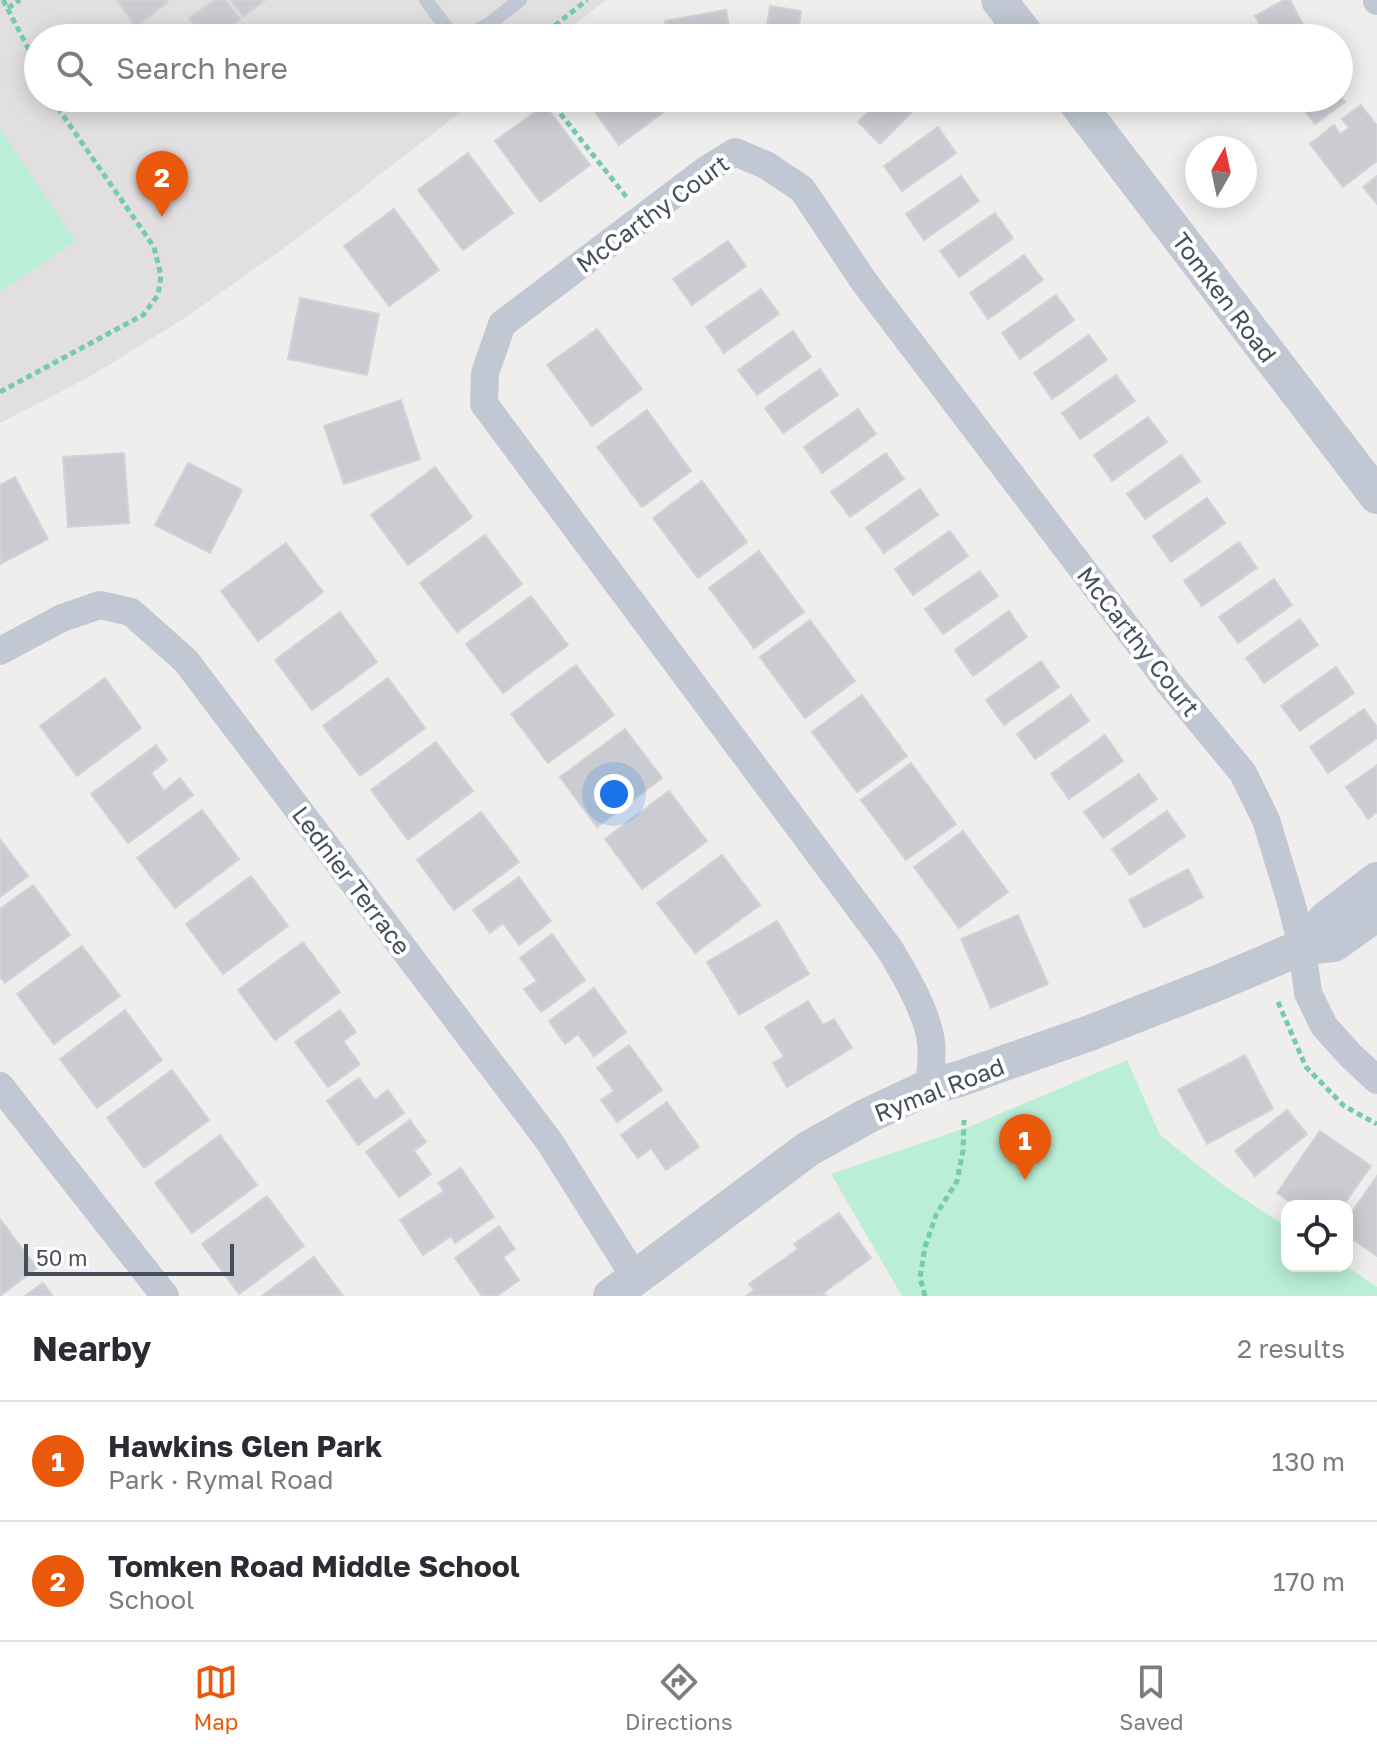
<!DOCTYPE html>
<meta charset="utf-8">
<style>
body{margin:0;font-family:"Golos Text",sans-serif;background:#f2f2f3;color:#2b2b33}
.controls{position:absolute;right:24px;bottom:24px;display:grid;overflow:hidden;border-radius:16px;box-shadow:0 4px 20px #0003}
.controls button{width:72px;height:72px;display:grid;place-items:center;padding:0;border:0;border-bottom:2px solid #e1e1e2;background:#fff;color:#2b2b33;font:40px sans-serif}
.compass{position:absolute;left:1185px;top:136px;width:72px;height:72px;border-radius:50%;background:#fff;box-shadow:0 4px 20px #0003;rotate:9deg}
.scale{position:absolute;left:24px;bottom:20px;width:210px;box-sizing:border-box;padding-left:8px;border:4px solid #464e5b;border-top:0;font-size:22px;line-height:28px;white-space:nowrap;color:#464e5b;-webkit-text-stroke:6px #fff;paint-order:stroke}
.you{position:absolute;left:614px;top:794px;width:28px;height:28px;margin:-20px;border:6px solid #fff;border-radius:50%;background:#1a73e8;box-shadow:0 0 0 12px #1a73e833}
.badge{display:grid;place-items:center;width:52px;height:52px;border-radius:50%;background:#ea580c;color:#fff;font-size:26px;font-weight:700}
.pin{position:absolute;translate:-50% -66px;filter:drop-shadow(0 2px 4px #0008)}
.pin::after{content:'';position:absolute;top:42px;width:28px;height:24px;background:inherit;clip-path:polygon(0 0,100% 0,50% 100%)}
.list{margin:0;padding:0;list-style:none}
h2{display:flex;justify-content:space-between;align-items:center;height:104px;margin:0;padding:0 32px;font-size:34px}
h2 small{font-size:26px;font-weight:400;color:#7c7c81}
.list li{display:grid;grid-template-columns:52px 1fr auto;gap:24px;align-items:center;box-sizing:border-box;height:120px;padding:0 32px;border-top:2px solid #e1e1e2}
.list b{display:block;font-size:30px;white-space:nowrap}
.list p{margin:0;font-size:26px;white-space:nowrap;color:#7c7c81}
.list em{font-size:26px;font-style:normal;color:#7c7c81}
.icon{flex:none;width:44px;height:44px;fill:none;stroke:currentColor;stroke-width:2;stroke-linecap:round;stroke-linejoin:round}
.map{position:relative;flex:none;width:1377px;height:1296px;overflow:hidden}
.search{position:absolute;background:#fff;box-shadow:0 4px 20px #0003;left:24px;right:24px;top:24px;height:88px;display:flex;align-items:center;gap:20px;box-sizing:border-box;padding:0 28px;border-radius:44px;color:#7c7c81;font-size:30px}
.sheet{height:344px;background:#fff}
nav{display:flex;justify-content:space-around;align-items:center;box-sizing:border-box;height:112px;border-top:2px solid #e1e1e2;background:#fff;font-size:22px;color:#7c7c81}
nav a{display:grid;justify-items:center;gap:4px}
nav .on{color:#ea580c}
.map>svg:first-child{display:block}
.education{fill:#e1dfdf}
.green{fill:#bbeed6}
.building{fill:#caccd2;stroke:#d1d3d9;stroke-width:2}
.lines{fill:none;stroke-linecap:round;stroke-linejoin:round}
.path{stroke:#74ccad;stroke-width:5;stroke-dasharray:6 4;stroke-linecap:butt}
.service{stroke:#c1c8d3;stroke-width:14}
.minor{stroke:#c1c8d3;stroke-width:28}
.tertiary{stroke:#c1c8d3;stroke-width:36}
.labels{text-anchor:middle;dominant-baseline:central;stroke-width:8;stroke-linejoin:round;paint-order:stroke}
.street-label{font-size:24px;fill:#464e5b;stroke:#fff}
</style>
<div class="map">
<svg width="1377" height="1296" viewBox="0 0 1377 1296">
<rect width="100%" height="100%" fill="#f0eeed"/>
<path class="education" d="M 0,0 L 606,0 L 557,38 L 38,38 L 38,98 L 479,98 L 301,236 L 183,319 L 91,376 L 0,423 Z"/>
<path class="green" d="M 0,129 L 76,241 L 0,292 Z
M 1127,1060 L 1160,1135 L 1223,1185 L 1287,1227 L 1287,1266 L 1346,1266 L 1377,1287 L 1377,1296 L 902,1296 L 831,1174 L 971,1126 Z"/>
<path class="building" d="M 120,0 L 167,0 L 168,2 L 136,27 L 118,2 Z
M 215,0 L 226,0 L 240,19 L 215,38 L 203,38 L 189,18 Z
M 231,0 L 265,0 L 243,17 Z
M 1284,0 L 1290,0 L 1305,28 L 1309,26 L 1315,38 L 1267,38 L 1255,16 Z
M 770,6 L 801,11 L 797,38 L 765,38 Z
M 726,10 L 731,38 L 668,38 L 665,21 Z
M 1339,95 L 1345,102 L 1315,124 L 1295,98 L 1339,98 Z
M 585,98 L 661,98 L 669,108 L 619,145 Z
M 882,98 L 926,98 L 880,144 L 858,122 Z
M 545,105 L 590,165 L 540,202 L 495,141 Z
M 1361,105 L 1377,126 L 1377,161 L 1343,187 L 1310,144 L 1334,125 L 1340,134 L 1349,128 L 1342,119 Z
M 938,127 L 956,153 L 902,191 L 884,166 Z
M 468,153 L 513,213 L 463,250 L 418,190 Z
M 961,176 L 979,201 L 924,240 L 906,214 Z
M 1377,176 L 1377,204 L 1363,187 Z
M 394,209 L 439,270 L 389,306 L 344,246 Z
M 995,213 L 1013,238 L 959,277 L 940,251 Z
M 728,241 L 746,266 L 692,305 L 673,279 Z
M 1024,255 L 1043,280 L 988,319 L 970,293 Z
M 761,289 L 779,314 L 724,353 L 706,327 Z
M 1056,295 L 1074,320 L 1020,359 L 1002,333 Z
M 300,298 L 379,314 L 367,375 L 288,359 Z
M 597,329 L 642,389 L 592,426 L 547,365 Z
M 793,331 L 811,357 L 757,395 L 738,370 Z
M 1089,335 L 1107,360 L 1052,399 L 1034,373 Z
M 820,369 L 838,395 L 783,433 L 765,408 Z
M 1116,375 L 1135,401 L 1080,439 L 1062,413 Z
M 401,400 L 420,459 L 344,484 L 324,426 Z
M 858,409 L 876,434 L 822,473 L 804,447 Z
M 647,410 L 691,471 L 642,507 L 597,447 Z
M 1148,417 L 1167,442 L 1112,481 L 1094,455 Z
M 124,453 L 129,523 L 68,527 L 63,457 Z
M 886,453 L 904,479 L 850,517 L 831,492 Z
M 1181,455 L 1200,481 L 1145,519 L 1127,494 Z
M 188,463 L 242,490 L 210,553 L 155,525 Z
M 435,467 L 472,517 L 408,565 L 371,515 Z
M 15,477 L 48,539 L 0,564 L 0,485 Z
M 702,481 L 747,542 L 698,578 L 653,518 Z
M 920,489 L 938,515 L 884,553 L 866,528 Z
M 1207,498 L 1225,523 L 1171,562 L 1153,536 Z
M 950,531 L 968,556 L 913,595 L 895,569 Z
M 485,535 L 522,584 L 457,632 L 420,583 Z
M 1239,542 L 1257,568 L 1202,606 L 1184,581 Z
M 286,543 L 323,592 L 258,641 L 221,591 Z
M 759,551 L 804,612 L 754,648 L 709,588 Z
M 980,571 L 998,596 L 943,634 L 925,609 Z
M 1274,579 L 1292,605 L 1238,643 L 1219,617 Z
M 531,596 L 568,645 L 503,693 L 466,644 Z
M 1009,611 L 1027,637 L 973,676 L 955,650 Z
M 340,612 L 377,662 L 312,710 L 275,660 Z
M 1300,619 L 1318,645 L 1264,683 L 1246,658 Z
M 810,620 L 855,681 L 805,718 L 760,657 Z
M 1041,661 L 1059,687 L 1004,725 L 986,700 Z
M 576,665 L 614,715 L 548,763 L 511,714 Z
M 1336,667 L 1354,693 L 1300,731 L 1281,706 Z
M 105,678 L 141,728 L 77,776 L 40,726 Z
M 388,678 L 425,728 L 360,776 L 323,726 Z
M 862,695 L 907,756 L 857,792 L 812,732 Z
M 1071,695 L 1089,721 L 1035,759 L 1017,734 Z
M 1364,709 L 1377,727 L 1377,738 L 1328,773 L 1310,747 Z
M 625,729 L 662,778 L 597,827 L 560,777 Z
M 1105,735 L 1123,761 L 1069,799 L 1051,774 Z
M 436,742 L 473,791 L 408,840 L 371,790 Z
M 156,745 L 167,760 L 151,773 L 164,791 L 180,778 L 193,795 L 128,843 L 91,794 Z
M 911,763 L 956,824 L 906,860 L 861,800 Z
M 1377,765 L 1377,812 L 1368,819 L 1346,787 Z
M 1139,774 L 1157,799 L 1103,838 L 1084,812 Z
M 669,791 L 707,841 L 642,889 L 605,839 Z
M 202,810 L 239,859 L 175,908 L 137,858 Z
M 1167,811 L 1185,836 L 1130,875 L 1112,849 Z
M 481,812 L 519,862 L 454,910 L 417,860 Z
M 963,831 L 1008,892 L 959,928 L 914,867 Z
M 0,839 L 28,876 L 0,897 Z
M 722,855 L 760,905 L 695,953 L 657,903 Z
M 1188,869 L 1203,897 L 1144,928 L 1129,900 Z
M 251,876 L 288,926 L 223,974 L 186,924 Z
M 519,877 L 551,921 L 519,945 L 503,923 L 490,933 L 473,910 Z
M 33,885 L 70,935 L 5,983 L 0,977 L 0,909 Z
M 1018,915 L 1048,984 L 991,1008 L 961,939 Z
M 777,921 L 809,974 L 739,1015 L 707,962 Z
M 552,934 L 585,980 L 541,1012 L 524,989 L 537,981 L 520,958 Z
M 303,942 L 340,992 L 275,1040 L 238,990 Z
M 82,946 L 120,996 L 54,1044 L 17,994 Z
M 594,988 L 626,1032 L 594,1056 L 578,1034 L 565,1044 L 549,1021 Z
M 808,1001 L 823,1025 L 834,1019 L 852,1048 L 787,1087 L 773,1063 L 784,1057 L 765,1027 Z
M 125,1010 L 162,1060 L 97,1108 L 60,1059 Z
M 340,1010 L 356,1032 L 343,1041 L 360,1064 L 328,1087 L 295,1042 Z
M 629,1045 L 662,1090 L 617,1122 L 601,1100 L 614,1091 L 597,1068 Z
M 1245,1055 L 1273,1109 L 1207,1144 L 1178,1090 Z
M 172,1070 L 209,1120 L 144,1168 L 107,1118 Z
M 359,1078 L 375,1100 L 388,1090 L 404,1113 L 358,1145 L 327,1101 Z
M 667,1102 L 699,1147 L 666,1170 L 651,1148 L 638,1158 L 621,1135 Z
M 1287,1110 L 1307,1134 L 1255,1176 L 1235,1151 Z
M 410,1120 L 426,1142 L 414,1151 L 431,1174 L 399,1197 L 366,1152 Z
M 1320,1131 L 1371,1166 L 1343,1206 L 1296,1206 L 1277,1193 Z
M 220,1135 L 257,1185 L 192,1233 L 155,1183 Z
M 461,1168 L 494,1217 L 455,1243 L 451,1236 L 423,1255 L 400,1220 L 444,1191 L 438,1183 Z
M 1377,1176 L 1377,1256 L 1347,1235 L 1347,1219 Z
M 267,1196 L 304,1246 L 239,1294 L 202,1244 Z
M 839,1213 L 871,1258 L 823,1293 L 826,1296 L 746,1296 L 754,1290 L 749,1284 L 798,1249 L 794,1244 Z
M 0,1219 L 37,1268 L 0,1296 Z
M 499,1226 L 515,1249 L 503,1257 L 519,1280 L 497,1296 L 482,1296 L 455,1258 Z
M 314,1257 L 343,1296 L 262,1296 Z
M 43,1283 L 53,1296 L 25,1296 Z"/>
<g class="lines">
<path class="path" d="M 3,0 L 38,67
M 8,8 L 20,0
M 539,38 L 587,0
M 548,98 L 628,199
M 0,392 L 143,315 L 158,295 L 161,276 L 154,247 L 60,111 L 54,98
M 1278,1002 L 1306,1067 L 1344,1106 L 1377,1124
M 925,1296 L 920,1277 L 925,1247 L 936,1215 L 957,1181 L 963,1151 L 964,1120"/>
<path class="service" d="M 426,0 L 454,38
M 463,38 L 489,24 L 520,0"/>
<path class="minor" d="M 1377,0 L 1377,1
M 0,651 L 62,618 L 100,605 L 131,612 L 186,661 L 549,1141 L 636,1279
M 0,1086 L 165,1296
M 929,1087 C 930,1073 933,1057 931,1042 C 927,1011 905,975 889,948 L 484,404 L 485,373 L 502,324 L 706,170 L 735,152 L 766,165 L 802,189 L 865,283 L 1172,687 L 1243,773 L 1266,820 L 1291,902 L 1302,947 L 1308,993 L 1324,1026 L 1351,1056 L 1377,1080"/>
<path class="tertiary" d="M 999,0 L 1028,38
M 1073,98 L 1377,496
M 1309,939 L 1326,919 L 1377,880
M 611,1296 L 808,1149 L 867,1116 L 929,1087 L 959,1079 L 1090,1033 L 1220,982 L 1302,947 L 1334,944 L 1377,913"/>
</g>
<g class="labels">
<g class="street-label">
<text transform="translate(652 213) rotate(-36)">McCarthy Court</text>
<text transform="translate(1225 297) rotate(53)">Tomken Road</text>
<text transform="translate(1139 641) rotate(52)">McCarthy Court</text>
<text transform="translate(352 880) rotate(53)">Lednier Terrace</text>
<text transform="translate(939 1089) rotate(-21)">Rymal Road</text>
</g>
</g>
</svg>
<div class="controls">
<button><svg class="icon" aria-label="locate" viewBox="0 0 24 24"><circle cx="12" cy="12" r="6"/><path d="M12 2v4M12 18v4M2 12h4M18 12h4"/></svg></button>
</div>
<svg class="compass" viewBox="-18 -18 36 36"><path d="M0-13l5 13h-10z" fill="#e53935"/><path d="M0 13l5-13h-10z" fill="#7c7c81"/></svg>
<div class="scale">50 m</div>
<div class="you"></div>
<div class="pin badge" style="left:1025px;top:1180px">1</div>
<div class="pin badge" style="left:162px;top:217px">2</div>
<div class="search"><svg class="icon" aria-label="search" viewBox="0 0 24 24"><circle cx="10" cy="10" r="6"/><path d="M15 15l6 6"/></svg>Search here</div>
</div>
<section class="sheet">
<h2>Nearby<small>2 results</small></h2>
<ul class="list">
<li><span class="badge">1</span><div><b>Hawkins Glen Park</b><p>Park · Rymal Road</p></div><em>130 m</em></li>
<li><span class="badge">2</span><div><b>Tomken Road Middle School</b><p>School</p></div><em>170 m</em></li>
</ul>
</section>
<nav>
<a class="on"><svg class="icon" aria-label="map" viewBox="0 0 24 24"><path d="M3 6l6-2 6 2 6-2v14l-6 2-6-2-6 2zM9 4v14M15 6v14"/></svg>Map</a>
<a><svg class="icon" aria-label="directions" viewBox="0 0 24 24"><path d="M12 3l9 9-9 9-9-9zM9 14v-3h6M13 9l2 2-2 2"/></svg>Directions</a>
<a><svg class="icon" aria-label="saved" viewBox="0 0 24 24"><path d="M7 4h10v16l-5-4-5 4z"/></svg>Saved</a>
</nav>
